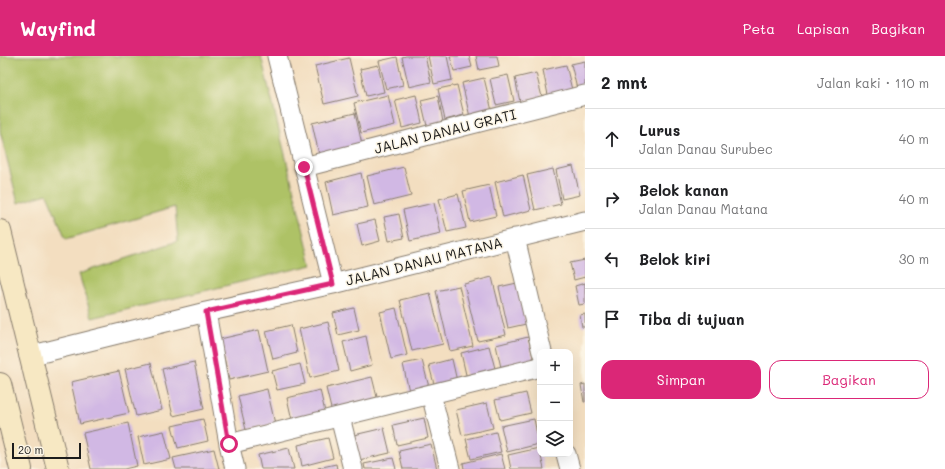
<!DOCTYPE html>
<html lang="id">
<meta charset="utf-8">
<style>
body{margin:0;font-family:Mali,sans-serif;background:#f2f2f2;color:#202124}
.controls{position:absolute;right:12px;bottom:12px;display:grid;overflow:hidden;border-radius:8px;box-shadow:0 4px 16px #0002}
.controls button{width:36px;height:36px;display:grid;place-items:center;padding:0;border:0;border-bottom:1px solid #e0e0e0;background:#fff;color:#202124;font:20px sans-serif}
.scale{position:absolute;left:12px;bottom:10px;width:69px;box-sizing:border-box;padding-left:4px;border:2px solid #1c1c1c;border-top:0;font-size:11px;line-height:14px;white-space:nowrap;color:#1c1c1c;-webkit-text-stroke:3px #fcf5e5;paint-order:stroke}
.stop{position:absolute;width:12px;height:12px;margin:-9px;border:3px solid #db2777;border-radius:50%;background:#fff}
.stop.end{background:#db2777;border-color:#fff;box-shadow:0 1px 4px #0008}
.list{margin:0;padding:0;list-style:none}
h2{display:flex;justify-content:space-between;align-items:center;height:52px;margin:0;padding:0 16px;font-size:17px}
h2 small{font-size:13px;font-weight:400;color:#757577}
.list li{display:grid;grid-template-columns:26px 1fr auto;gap:12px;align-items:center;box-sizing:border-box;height:60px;padding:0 16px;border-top:1px solid #e0e0e0}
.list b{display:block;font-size:15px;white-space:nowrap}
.list p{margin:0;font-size:13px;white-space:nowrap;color:#757577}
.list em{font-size:13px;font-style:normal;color:#757577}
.actions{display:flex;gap:8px;padding:12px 16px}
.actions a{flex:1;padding:9px 0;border:1px solid #db2777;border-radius:12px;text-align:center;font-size:14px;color:#db2777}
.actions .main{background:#db2777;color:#fff}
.icon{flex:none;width:22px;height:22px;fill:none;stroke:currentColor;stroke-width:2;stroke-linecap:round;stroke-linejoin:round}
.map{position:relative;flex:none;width:585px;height:413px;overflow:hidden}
header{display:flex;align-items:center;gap:24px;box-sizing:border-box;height:56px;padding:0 20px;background:#db2777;color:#fff}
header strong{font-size:19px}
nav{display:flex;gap:22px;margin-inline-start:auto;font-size:14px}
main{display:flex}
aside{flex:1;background:#fff}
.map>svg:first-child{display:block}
.green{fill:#aec266;stroke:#656f41}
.building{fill:#d1b8e4}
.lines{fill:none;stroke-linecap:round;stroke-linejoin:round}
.street-casing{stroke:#887d6e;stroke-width:21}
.secondary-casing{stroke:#887d6e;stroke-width:24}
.street{stroke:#fff;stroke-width:19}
.secondary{stroke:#f7e8c3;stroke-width:22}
.route{stroke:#db2777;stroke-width:5}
.labels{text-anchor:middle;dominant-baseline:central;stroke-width:3;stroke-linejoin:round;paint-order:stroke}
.street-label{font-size:14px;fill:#1c1c1c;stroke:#fcf5e5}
</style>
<header>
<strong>Wayfind</strong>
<nav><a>Peta</a><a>Lapisan</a><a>Bagikan</a></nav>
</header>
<main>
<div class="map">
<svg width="585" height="413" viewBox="0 0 585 413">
<rect width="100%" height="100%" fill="#fcf5e5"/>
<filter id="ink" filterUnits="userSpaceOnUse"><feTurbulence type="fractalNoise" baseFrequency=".025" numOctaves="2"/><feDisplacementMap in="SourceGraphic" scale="8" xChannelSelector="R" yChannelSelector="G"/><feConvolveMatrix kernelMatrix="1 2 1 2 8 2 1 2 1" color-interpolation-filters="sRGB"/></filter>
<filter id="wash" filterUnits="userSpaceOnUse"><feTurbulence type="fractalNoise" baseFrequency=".012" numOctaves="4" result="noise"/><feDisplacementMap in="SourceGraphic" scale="16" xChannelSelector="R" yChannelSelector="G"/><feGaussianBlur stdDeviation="0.9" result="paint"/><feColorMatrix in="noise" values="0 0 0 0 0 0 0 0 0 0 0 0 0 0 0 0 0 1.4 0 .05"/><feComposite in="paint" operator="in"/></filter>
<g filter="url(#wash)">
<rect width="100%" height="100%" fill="#f3dec0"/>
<path class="green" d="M 0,0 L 261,0 L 312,209 L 92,262 L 79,218 L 178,185 L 175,151 L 66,183 L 47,138 L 18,147 L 0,75 Z"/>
<g id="blocks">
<path class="building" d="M 406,0 L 425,0 L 431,26 L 409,31 L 402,1 Z
M 428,0 L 447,0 L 452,24 L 434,28 Z
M 450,0 L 469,0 L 472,11 L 454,15 Z
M 476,0 L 497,0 L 499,10 L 479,14 Z
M 397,1 L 403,29 L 386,33 L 379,5 Z
M 349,2 L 358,40 L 324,48 L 315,10 Z
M 585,5 L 585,31 L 577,33 L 571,8 Z
M 378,9 L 384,36 L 366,40 L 360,13 Z
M 566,9 L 572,34 L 548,39 L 543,14 Z
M 536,17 L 542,41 L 520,46 L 515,22 Z
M 508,19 L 514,45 L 496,49 L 490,23 Z
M 484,22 L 492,55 L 470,61 L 462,27 Z
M 457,29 L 464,59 L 445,64 L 438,33 Z
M 388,39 L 395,69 L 361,77 L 354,47 Z
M 416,39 L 422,67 L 402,72 L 395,44 Z
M 438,40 L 443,66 L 427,70 L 421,44 Z
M 355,57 L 363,93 L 320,103 L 312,67 Z
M 573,110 L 580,139 L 562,143 L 556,114 Z
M 404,111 L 411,140 L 374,149 L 367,120 Z
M 553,113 L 561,148 L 535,154 L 527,119 Z
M 361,117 L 368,151 L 333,159 L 326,126 Z
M 523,119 L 531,154 L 503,161 L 495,126 Z
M 489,129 L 496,160 L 470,166 L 463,135 Z
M 458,138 L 466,172 L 447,176 L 439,143 Z
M 434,147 L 441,178 L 410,185 L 403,154 Z
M 399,158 L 404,182 L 389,185 L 384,161 Z
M 375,164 L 380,185 L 362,190 L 357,168 Z
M 585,204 L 585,221 L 574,224 L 570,207 Z
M 492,221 L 506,279 L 478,285 L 464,228 Z
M 517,227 L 526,268 L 508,272 L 499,231 Z
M 585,227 L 585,248 L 579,249 L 575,230 Z
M 459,230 L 473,290 L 450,295 L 436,235 Z
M 430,237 L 443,288 L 412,295 L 400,244 Z
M 354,252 L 359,274 L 338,279 L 333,257 Z
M 396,252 L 407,299 L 391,303 L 380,256 Z
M 585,258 L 585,271 L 582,271 L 580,259 Z
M 328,266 L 339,315 L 310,322 L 299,273 Z
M 291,269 L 297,297 L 273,303 L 266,275 Z
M 259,274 L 268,315 L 229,324 L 220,283 Z
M 366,280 L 372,309 L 350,315 L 343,286 Z
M 528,281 L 535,309 L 502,316 L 496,289 Z
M 489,290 L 496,316 L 467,323 L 461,297 Z
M 452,303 L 458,330 L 436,336 L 429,309 Z
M 422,304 L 430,335 L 410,340 L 403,308 Z
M 194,306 L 204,353 L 173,360 L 162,313 Z
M 151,307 L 162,354 L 136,360 L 125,313 Z
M 300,308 L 305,328 L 277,334 L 272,315 Z
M 119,315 L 129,357 L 80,368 L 71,326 Z
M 372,321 L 379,349 L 333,361 L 326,332 Z
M 585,328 L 585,346 L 584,346 L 581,329 Z
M 267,333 L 275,368 L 246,374 L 238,340 Z
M 320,334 L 325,356 L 292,364 L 287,342 Z
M 526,337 L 531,357 L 500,364 L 495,344 Z
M 487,347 L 493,372 L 462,379 L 456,354 Z
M 424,362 L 428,382 L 397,389 L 393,369 Z
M 203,363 L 208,385 L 178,392 L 172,370 Z
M 534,363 L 539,388 L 507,396 L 501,370 Z
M 128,367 L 137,410 L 124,413 L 91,413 L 83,377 Z
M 384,372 L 390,397 L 359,404 L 354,379 Z
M 164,375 L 171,403 L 144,409 L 138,381 Z
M 496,376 L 501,396 L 471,403 L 466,383 Z
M 328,382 L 333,402 L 302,410 L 298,389 Z
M 431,388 L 437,413 L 403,413 L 399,395 Z
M 289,392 L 294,413 L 261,413 L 258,399 Z
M 539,392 L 544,413 L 511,413 L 508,399 Z
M 214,393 L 219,413 L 176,413 L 173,402 Z
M 501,398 L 505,413 L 464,413 L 463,407 Z
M 393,402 L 396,413 L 365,413 L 364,408 Z
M 336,408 L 337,413 L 318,413 L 318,412 Z"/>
</g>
</g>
<g filter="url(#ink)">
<use href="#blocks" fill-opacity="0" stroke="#887d6e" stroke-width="1"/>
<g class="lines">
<defs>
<path id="street" d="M 277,0 L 333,228
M 304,111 L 585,39
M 515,182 L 542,296
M 206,256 L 229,388 L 235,413
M 29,300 L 206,256 L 333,228 L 585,165
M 431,338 L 450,413
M 340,361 L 353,413
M 229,388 L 540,311
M 566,398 L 570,413"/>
<path id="secondary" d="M 0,175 L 58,413
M 0,328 L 21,413"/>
</defs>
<use href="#street" class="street-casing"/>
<use href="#secondary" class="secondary-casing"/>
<use href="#street" class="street"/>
<use href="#secondary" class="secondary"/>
</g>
</g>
<g class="lines" filter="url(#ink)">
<path class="route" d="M 229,388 L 206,256 L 333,228 L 304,111"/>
</g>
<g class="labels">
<g class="street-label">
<text transform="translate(445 75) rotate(-14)">JALAN DANAU GRATI</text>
<text transform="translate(424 205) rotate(-14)">JALAN DANAU MATANA</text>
</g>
</g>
</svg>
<div class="controls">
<button>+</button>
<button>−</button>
<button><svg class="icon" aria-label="layers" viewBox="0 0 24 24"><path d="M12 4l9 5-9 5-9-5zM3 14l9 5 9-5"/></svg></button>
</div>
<div class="scale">20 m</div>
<div class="stop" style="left:229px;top:388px"></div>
<div class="stop end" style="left:304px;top:111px"></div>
</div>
<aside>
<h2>2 mnt<small>Jalan kaki · 110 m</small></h2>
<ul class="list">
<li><svg class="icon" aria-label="ahead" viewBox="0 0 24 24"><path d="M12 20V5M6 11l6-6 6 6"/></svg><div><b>Lurus</b><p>Jalan Danau Surubec</p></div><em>40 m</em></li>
<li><svg class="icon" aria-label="right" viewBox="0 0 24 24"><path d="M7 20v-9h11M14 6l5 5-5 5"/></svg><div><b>Belok kanan</b><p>Jalan Danau Matana</p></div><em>40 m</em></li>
<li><svg class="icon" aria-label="left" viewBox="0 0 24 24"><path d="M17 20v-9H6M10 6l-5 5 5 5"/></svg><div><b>Belok kiri</b></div><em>30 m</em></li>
<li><svg class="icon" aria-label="arrive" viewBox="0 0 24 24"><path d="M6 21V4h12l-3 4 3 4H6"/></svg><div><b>Tiba di tujuan</b></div></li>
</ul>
<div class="actions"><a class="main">Simpan</a><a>Bagikan</a></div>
</aside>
</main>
